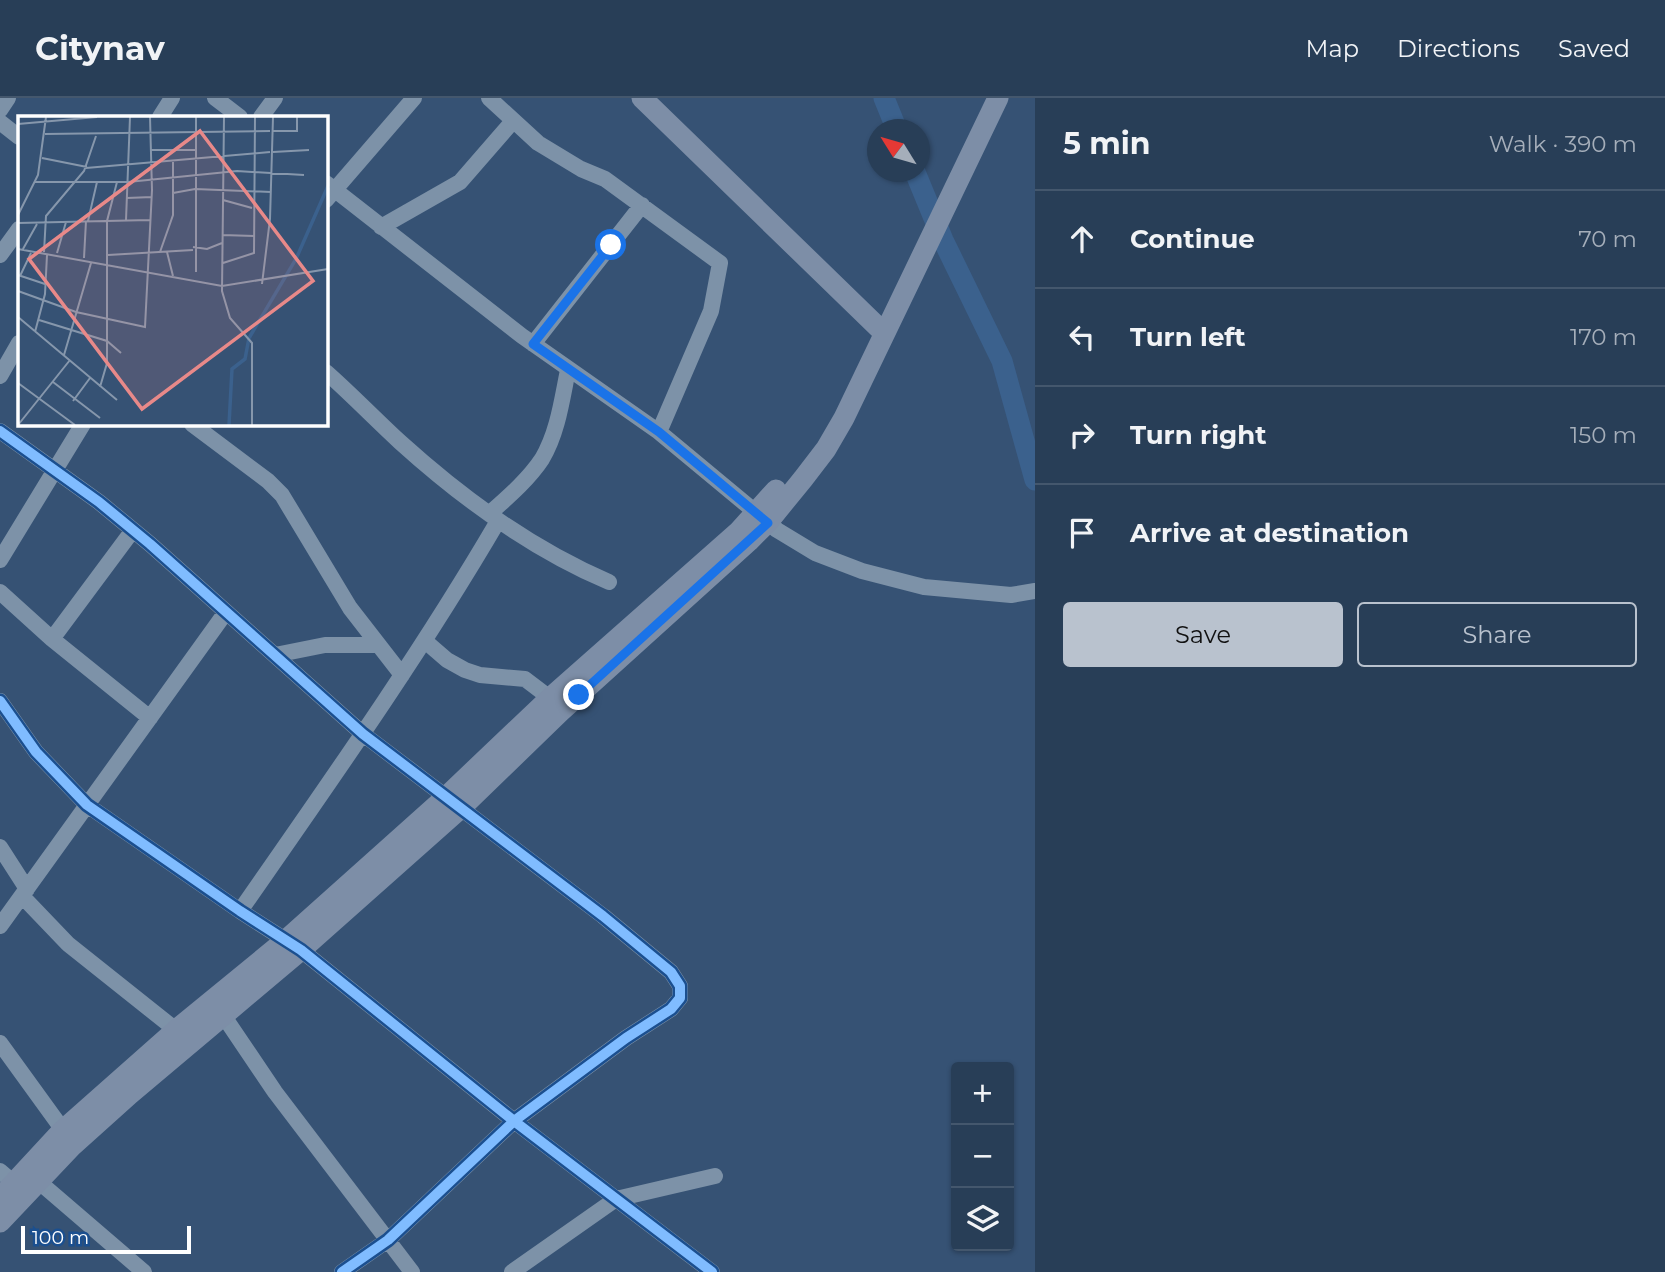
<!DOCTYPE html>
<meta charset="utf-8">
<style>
body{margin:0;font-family:Montserrat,sans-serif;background:#30455d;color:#f1f3f6}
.controls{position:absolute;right:21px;bottom:21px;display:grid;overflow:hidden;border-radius:7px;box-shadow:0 2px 5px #0004}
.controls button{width:63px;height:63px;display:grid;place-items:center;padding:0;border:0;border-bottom:2px solid #44576d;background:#283e57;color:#f1f3f6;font:35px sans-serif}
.compass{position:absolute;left:867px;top:21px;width:63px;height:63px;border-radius:50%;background:#283e57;box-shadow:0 2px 5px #0004;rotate:307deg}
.scale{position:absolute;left:21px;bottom:18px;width:170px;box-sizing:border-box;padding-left:7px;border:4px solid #fff;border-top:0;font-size:19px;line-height:24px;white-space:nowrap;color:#fff;-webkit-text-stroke:5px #1b4f8f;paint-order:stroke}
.stop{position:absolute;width:21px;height:21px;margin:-16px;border:5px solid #1a73e8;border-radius:50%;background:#fff}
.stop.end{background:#1a73e8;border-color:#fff;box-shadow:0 2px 7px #0008}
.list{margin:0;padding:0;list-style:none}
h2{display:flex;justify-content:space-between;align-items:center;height:91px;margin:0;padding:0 28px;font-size:30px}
h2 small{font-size:23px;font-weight:400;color:#a5aeba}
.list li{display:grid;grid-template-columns:46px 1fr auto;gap:21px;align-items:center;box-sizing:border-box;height:98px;padding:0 28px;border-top:2px solid #44576d}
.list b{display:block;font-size:26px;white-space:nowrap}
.list em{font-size:23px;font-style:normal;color:#a5aeba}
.actions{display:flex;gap:14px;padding:21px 28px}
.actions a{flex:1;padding:16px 0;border:2px solid #b9c2ce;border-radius:7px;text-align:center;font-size:24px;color:#b9c2ce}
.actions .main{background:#b9c2ce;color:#111}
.icon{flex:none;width:38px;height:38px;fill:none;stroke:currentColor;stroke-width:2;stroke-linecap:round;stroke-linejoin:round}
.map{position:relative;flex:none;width:1035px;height:1174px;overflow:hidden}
header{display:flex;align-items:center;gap:42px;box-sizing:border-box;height:98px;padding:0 35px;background:#283e57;border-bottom:2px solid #44576d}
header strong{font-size:33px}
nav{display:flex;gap:38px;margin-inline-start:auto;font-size:24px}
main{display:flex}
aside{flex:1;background:#283e57}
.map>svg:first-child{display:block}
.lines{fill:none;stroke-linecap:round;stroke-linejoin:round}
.river{stroke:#3b618d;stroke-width:21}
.minor{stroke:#7d92a8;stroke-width:16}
.major{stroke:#7d8ea7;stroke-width:21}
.cycleway-casing{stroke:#1b4f8f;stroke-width:15}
.cycleway{stroke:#80bcff;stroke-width:10}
.route{stroke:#1a73e8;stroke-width:9}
.inset-river{fill:none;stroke:#3b618d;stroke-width:3.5}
.inset-road{fill:none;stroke:#8697ac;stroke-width:2}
.view{fill:#e88989;fill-opacity:0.15;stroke:#e88989;stroke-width:3.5}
.inset-edge{fill:none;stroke:#fff;stroke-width:3.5}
</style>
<header>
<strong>Citynav</strong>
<nav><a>Map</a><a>Directions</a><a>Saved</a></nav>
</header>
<main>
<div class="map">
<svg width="1035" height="1174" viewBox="0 0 1035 1174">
<rect width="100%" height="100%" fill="#365274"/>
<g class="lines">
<path class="river" d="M 884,0 L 897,32
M 915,74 L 943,142 L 1002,263 L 1035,382"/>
<path class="minor" d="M 215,0 L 240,19
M 489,0 L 538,45 L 581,71 L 605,81 L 720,165 L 711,213 L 659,334
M 0,12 L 8,0
M 160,19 L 172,0
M 261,19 L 275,0
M 0,24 L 19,39
M 326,85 L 522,238 L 659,334 L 777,432 L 815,455 L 862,473 L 924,489 L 1011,497 L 1035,493
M 326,102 L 414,0
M 381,129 L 460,84 L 513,23
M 0,157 L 19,131
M 533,246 L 642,107
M 326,274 C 351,296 375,321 400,344 C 463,401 531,451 609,484
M 0,278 L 19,245
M 192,326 L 268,383 L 282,397 L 350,510 L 402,577
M 0,333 L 99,404 L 150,446 L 363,636 L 603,818 L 671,874 L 680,888 L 680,900 L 671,911 L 626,940 L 514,1023 L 388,1142 L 342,1174
M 489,416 C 508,399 528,382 542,361 C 558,334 562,301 568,272
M 0,462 L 83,326
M 0,494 L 52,541 L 150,620
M 52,541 L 133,432
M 425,543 L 447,562 L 465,572 L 480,577 L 525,581 L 550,600
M 275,557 L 325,547 L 378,547
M 0,603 L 36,654 L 87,707 L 240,813 L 301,852 L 514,1023 L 712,1174
M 0,749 L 27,791
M 22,798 L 68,846 L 176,932
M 240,813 C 329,685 419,558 498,423
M 0,828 L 226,514
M 223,917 L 275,994 L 412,1174
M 0,945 L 63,1032
M 0,1073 L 14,1085
M 38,1083 L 144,1174
M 512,1174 L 616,1101 L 715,1078"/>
<path class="major" d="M 642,0 L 884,235
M 0,1100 L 63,1032 L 176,932 L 286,842 L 447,698 L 550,600 L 739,433 L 776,392
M 0,1124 L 71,1049 L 130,996 L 301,852 L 462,709 L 560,614 L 749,443 L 768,424 L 803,381 L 826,351 L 844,320 L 998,0"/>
<defs>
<path id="cycleway" d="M 0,333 L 99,404 L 150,446 L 363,636 L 603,818 L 671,874 L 680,888 L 680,900 L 671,911 L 626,940 L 514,1023 L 388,1142 L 342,1174
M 0,603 L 36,654 L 87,707 L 240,813 L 301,852 L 514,1023 L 712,1174"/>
</defs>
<use href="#cycleway" class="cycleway-casing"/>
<use href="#cycleway" class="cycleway"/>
</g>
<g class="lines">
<path class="route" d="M 579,597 L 768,425 L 659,334 L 533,246 L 611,147"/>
</g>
<g transform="translate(18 18)">
<rect width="310" height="310" fill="#365274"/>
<path class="inset-river" d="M 211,309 L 214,253 L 227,243 L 231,222 L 278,143 L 310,70"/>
<path class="inset-road" d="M 206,1 L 204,175 L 212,202 L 234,227 L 234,309M 0,8 L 79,1M 255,15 L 279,15 L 279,1M 27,18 L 252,15M 133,34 L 178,34M 255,36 L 291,34M 24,42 L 69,51M 68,52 L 252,36M 17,66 L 110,66 L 219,55 L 286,59M 155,77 L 177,73 L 253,76M 109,82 L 134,81M 205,84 L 234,92M 0,99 L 20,59 L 28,1M 108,104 L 112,1M 70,105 L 79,66M 0,107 L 132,104M 204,119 L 236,120M 175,131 L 189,133 L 204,127M 0,133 L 204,170 L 310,153M 5,133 L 19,108M 26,136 L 28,100 L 66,55 L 78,20M 142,136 L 155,99 L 155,44M 149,136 L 155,160M 39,137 L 48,106M 90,139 L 175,134M 66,142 L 68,105M 205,147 L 236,137 L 237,1M 178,156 L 178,1M 0,159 L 27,168M 2,160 L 13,137M 244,168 L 252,103 L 255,1M 0,175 L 58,196 L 127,211 L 134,74 L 132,1M 0,201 L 99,284M 21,204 L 89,225 L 103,237M 17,216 L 27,178 L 29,139M 46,239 L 73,147M 35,266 L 82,302M 0,267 L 57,309M 82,271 L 89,247 L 89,105 L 99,66M 55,285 L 72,262M 0,309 L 52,244"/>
<path class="view" d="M 182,15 L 295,165 L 124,293 L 11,143 Z"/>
<rect width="310" height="310" class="inset-edge"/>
</g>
</svg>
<div class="controls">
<button>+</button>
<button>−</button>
<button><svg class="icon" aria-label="layers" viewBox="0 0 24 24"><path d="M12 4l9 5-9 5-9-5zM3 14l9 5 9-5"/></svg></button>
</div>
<svg class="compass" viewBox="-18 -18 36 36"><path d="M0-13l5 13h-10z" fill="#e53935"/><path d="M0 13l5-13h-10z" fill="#a5aeba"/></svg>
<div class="scale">100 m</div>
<div class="stop" style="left:611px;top:147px"></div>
<div class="stop end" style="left:579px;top:597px"></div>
</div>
<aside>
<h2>5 min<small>Walk · 390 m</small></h2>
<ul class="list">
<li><svg class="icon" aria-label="ahead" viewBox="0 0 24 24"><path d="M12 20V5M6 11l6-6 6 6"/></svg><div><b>Continue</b></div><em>70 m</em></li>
<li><svg class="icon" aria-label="left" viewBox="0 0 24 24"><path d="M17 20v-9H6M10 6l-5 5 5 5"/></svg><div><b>Turn left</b></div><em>170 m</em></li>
<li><svg class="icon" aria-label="right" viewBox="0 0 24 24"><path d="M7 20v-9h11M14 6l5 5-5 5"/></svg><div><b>Turn right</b></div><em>150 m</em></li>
<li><svg class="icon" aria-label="arrive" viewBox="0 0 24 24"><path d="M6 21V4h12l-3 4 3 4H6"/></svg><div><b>Arrive at destination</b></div></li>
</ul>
<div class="actions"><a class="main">Save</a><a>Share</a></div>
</aside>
</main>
